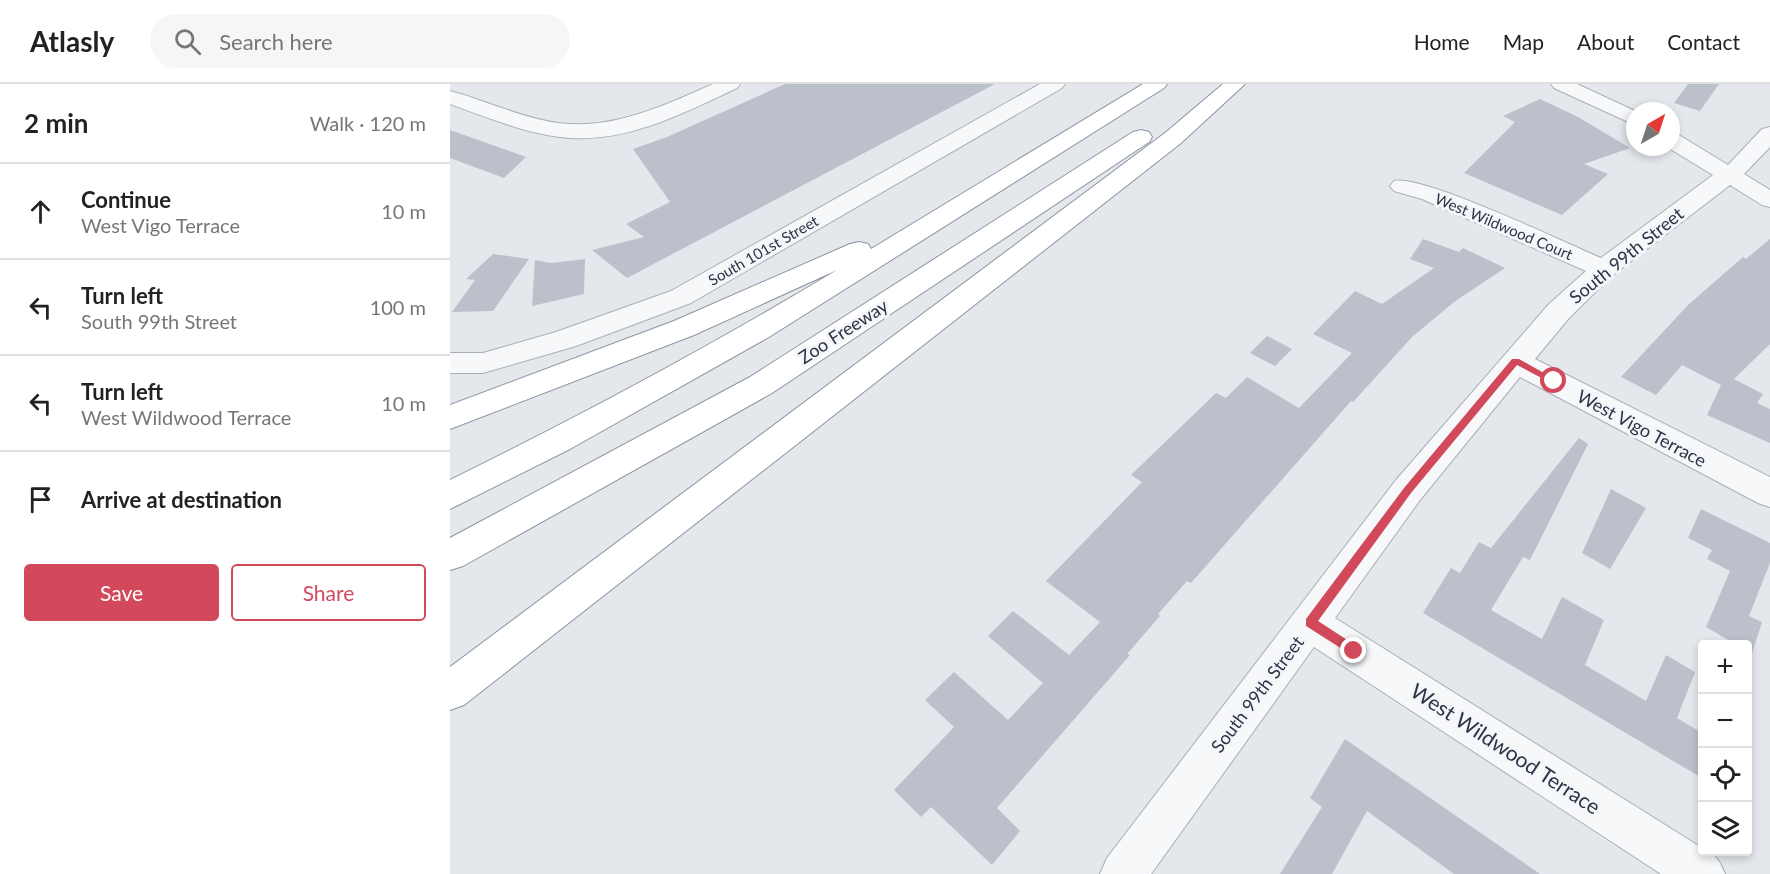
<!DOCTYPE html>
<meta charset="utf-8">
<style>
body{margin:0;font-family:Lato,sans-serif;background:#f6f6f6;color:#222}
.controls{position:absolute;right:18px;bottom:18px;display:grid;overflow:hidden;border-radius:6px;box-shadow:0 3px 9px #0003}
.controls button{width:54px;height:54px;display:grid;place-items:center;padding:0;border:0;border-bottom:2px solid #e0e0e0;background:#fff;color:#222;font:30px sans-serif}
.compass{position:absolute;left:1176px;top:18px;width:54px;height:54px;border-radius:50%;background:#fff;box-shadow:0 3px 9px #0003;rotate:39deg}
.stop{position:absolute;width:18px;height:18px;margin:-14px;border:4px solid #d1495b;border-radius:50%;background:#fff}
.stop.end{background:#d1495b;border-color:#fff;box-shadow:0 2px 6px #0008}
.list{margin:0;padding:0;list-style:none}
h2{display:flex;justify-content:space-between;align-items:center;height:78px;margin:0;padding:0 24px;font-size:26px}
h2 small{font-size:20px;font-weight:400;color:#767676}
.list li{display:grid;grid-template-columns:39px 1fr auto;gap:18px;align-items:center;box-sizing:border-box;height:96px;padding:0 24px;border-top:2px solid #e0e0e0}
.list b{display:block;font-size:22px;white-space:nowrap}
.list p{margin:0;font-size:20px;white-space:nowrap;color:#767676}
.list em{font-size:20px;font-style:normal;color:#767676}
.actions{display:flex;gap:12px;padding:18px 24px}
.actions a{flex:1;padding:14px 0;border:2px solid #d1495b;border-radius:6px;text-align:center;font-size:21px;color:#d1495b}
.actions .main{background:#d1495b;color:#fff}
.icon{flex:none;width:33px;height:33px;fill:none;stroke:currentColor;stroke-width:2;stroke-linecap:round;stroke-linejoin:round}
.map{position:relative;flex:none;width:1320px;height:790px;overflow:hidden}
header{display:flex;align-items:center;gap:36px;box-sizing:border-box;height:84px;padding:0 30px;background:#fff;border-bottom:2px solid #e0e0e0}
header strong{font-size:28px}
nav{display:flex;gap:33px;margin-inline-start:auto;font-size:21px}
.search{width:420px;height:54px;background:#f6f6f6;display:flex;align-items:center;gap:15px;box-sizing:border-box;padding:0 21px;border-radius:33px;color:#767676;font-size:22px}
main{display:flex}
aside{flex:1;background:#fff}
.map>svg:first-child{display:block}
.building{fill:#bbc0ca}
.lines{fill:none;stroke-linecap:round;stroke-linejoin:round}
.minor-casing{stroke:#a9aeb7;stroke-width:2}
.highway-casing{stroke:#8b94a3;stroke-width:2}
.minor{fill:#f7f8fa;fill-rule:evenodd}
.highway{fill:#fff;fill-rule:evenodd}
.route{fill:#d1495b}
.labels{text-anchor:middle;dominant-baseline:central;stroke-width:6;stroke-linejoin:round;paint-order:stroke}
.far-street-label{font-size:15px;fill:#2b3445;stroke:#f4f6f9}
.street-label{font-size:18px;fill:#2b3445;stroke:#f4f6f9}
.near-street-label{font-size:21px;fill:#2b3445;stroke:#f4f6f9}
</style>
<header>
<strong>Atlasly</strong>
<div class="search"><svg class="icon" aria-label="search" viewBox="0 0 24 24"><circle cx="10" cy="10" r="6"/><path d="M15 15l6 6"/></svg>Search here</div>
<nav><a>Home</a><a>Map</a><a>About</a><a>Contact</a></nav>
</header>
<main>
<aside>
<h2>2 min<small>Walk · 120 m</small></h2>
<ul class="list">
<li><svg class="icon" aria-label="ahead" viewBox="0 0 24 24"><path d="M12 20V5M6 11l6-6 6 6"/></svg><div><b>Continue</b><p>West Vigo Terrace</p></div><em>10 m</em></li>
<li><svg class="icon" aria-label="left" viewBox="0 0 24 24"><path d="M17 20v-9H6M10 6l-5 5 5 5"/></svg><div><b>Turn left</b><p>South 99th Street</p></div><em>100 m</em></li>
<li><svg class="icon" aria-label="left" viewBox="0 0 24 24"><path d="M17 20v-9H6M10 6l-5 5 5 5"/></svg><div><b>Turn left</b><p>West Wildwood Terrace</p></div><em>10 m</em></li>
<li><svg class="icon" aria-label="arrive" viewBox="0 0 24 24"><path d="M6 21V4h12l-3 4 3 4H6"/></svg><div><b>Arrive at destination</b></div></li>
</ul>
<div class="actions"><a class="main">Save</a><a>Share</a></div>
</aside>
<div class="map">
<svg width="1320" height="790" viewBox="0 0 1320 790">
<rect width="100%" height="100%" fill="#e4e7ec"/>
<path class="building" d="M 335,0 L 545,0 L 177,194 L 142,166 L 194,153 L 176,140 L 220,118 L 183,65 L 217,53 Z
M 1238,0 L 1269,0 L 1250,27 L 1224,19 Z
M 1090,15 L 1128,33 L 1180,64 L 1134,80 L 1158,90 L 1112,131 L 1014,89 L 1065,38 L 1053,32 Z
M 0,46 L 76,73 L 54,94 L 0,74 Z
M 973,155 L 1009,168 L 1013,164 L 1055,184 L 1004,218 L 962,253 L 903,318 L 901,317 L 741,499 L 737,497 L 708,530 L 710,532 L 677,570 L 680,571 L 547,724 L 570,747 L 542,781 L 481,723 L 471,733 L 444,706 L 504,643 L 475,616 L 504,588 L 558,636 L 593,599 L 538,552 L 563,527 L 619,571 L 650,538 L 596,497 L 692,398 L 681,391 L 766,309 L 776,314 L 797,293 L 849,324 L 902,269 L 863,250 L 905,207 L 932,220 L 984,184 L 960,175 Z
M 1320,155 L 1320,260 L 1284,295 L 1313,310 L 1307,319 L 1320,325 L 1320,359 L 1257,331 L 1271,301 L 1232,281 L 1206,311 L 1171,293 L 1238,221 L 1293,173 L 1296,175 Z
M 43,170 L 79,175 L 43,227 L 2,228 L 25,196 L 16,195 Z
M 135,175 L 134,210 L 82,222 L 85,176 L 101,179 Z
M 817,252 L 842,265 L 825,282 L 800,269 Z
M 1129,354 L 1138,360 L 1080,476 L 1073,473 L 1041,526 L 1092,555 L 1112,513 L 1154,536 L 1135,581 L 1196,617 L 1216,571 L 1245,588 L 1227,634 L 1252,649 L 1252,694 L 973,529 L 1001,484 L 1010,489 L 1029,458 L 1041,464 Z
M 1161,405 L 1196,424 L 1160,485 L 1132,469 Z
M 1251,425 L 1320,459 L 1320,479 L 1299,532 L 1312,538 L 1302,569 L 1298,566 L 1298,561 L 1287,561 L 1256,543 L 1280,487 L 1257,475 L 1262,466 L 1238,454 Z
M 895,655 L 957,698 L 1090,790 L 1004,790 L 917,727 L 882,790 L 830,790 L 872,723 L 860,714 Z"/>
<g class="lines">
<defs>
<path id="minor" d="M 263,0 L 290,0 L 287,4 C 236,28 179,58 120,54 C 79,51 39,34 0,20 L 0,7 C 31,15 60,29 92,36 C 152,51 209,24 263,0 Z
M 590,0 L 615,0 L 612,4 L 241,219 L 126,262 L 33,289 L 0,289 L 0,269 L 33,269 L 106,248 L 221,207 Z
M 1101,0 L 1127,0 L 1185,27 L 1185,41 L 1104,4 Z
M 1320,43 L 1320,63 L 1294,90 L 1320,106 L 1320,123 L 1312,121 L 1280,101 L 1163,191 L 1119,234 L 1085,275 L 1320,393 L 1320,423 L 1308,419 L 1070,293 L 970,416 L 885,534 L 1252,764 L 1252,768 C 1267,768 1270,779 1275,790 L 1211,790 L 864,563 L 701,790 L 650,790 L 657,774 L 946,396 L 1099,220 L 1136,187 L 972,115 L 944,107 L 940,102 L 944,97 C 972,90 1116,159 1151,174 L 1263,91 L 1217,63 L 1221,63 L 1221,49 L 1229,51 L 1278,81 L 1312,45 Z"/>
<path id="highway" d="M 693,0 L 717,0 L 714,4 L 319,253 L 120,365 L 0,425 L 0,396 C 132,331 261,262 387,186 L 244,251 L 0,345 L 0,321 L 224,237 L 400,160 L 409,158 L 418,160 L 421,165 Z
M 773,0 L 795,0 L 731,59 L 14,621 L 0,626 L 0,583 L 715,49 Z
M 691,46 L 699,48 L 702,53 L 699,58 L 322,309 L 13,482 L 0,486 L 0,454 L 300,293 L 683,48 Z"/>
</defs>
<use href="#minor" class="minor-casing"/>
<use href="#highway" class="highway-casing"/>
<use href="#minor" class="minor"/>
<use href="#highway" class="highway"/>
</g>
<path class="route" d="M 1062,275 L 1069,275 L 1108,297 L 1101,299 L 1067,281 L 961,409 L 868,537 L 908,563 L 908,570 L 900,570 L 856,542 L 856,535 L 954,404 Z"/>
<g class="labels">
<g class="far-street-label">
<text transform="translate(1054 142) rotate(23)">West Wildwood Court</text>
<text transform="translate(313 166) rotate(-30)">South 101st Street</text>
</g>
<g class="street-label">
<text transform="translate(1176 171) rotate(-39)">South 99th Street</text>
<text transform="translate(393 247) rotate(-33)">Zoo Freeway</text>
<text transform="translate(1192 344) rotate(28)">West Vigo Terrace</text>
<text transform="translate(807 610) rotate(-53)">South 99th Street</text>
</g>
<g class="near-street-label">
<text transform="translate(1056 664) rotate(33)">West Wildwood Terrace</text>
</g>
</g>
</svg>
<div class="controls">
<button>+</button>
<button>−</button>
<button><svg class="icon" aria-label="locate" viewBox="0 0 24 24"><circle cx="12" cy="12" r="6"/><path d="M12 2v4M12 18v4M2 12h4M18 12h4"/></svg></button>
<button><svg class="icon" aria-label="layers" viewBox="0 0 24 24"><path d="M12 4l9 5-9 5-9-5zM3 14l9 5 9-5"/></svg></button>
</div>
<svg class="compass" viewBox="-18 -18 36 36"><path d="M0-13l5 13h-10z" fill="#e53935"/><path d="M0 13l5-13h-10z" fill="#767676"/></svg>
<div class="stop" style="left:1104px;top:297px"></div>
<div class="stop end" style="left:904px;top:567px"></div>
</div>
</main>
